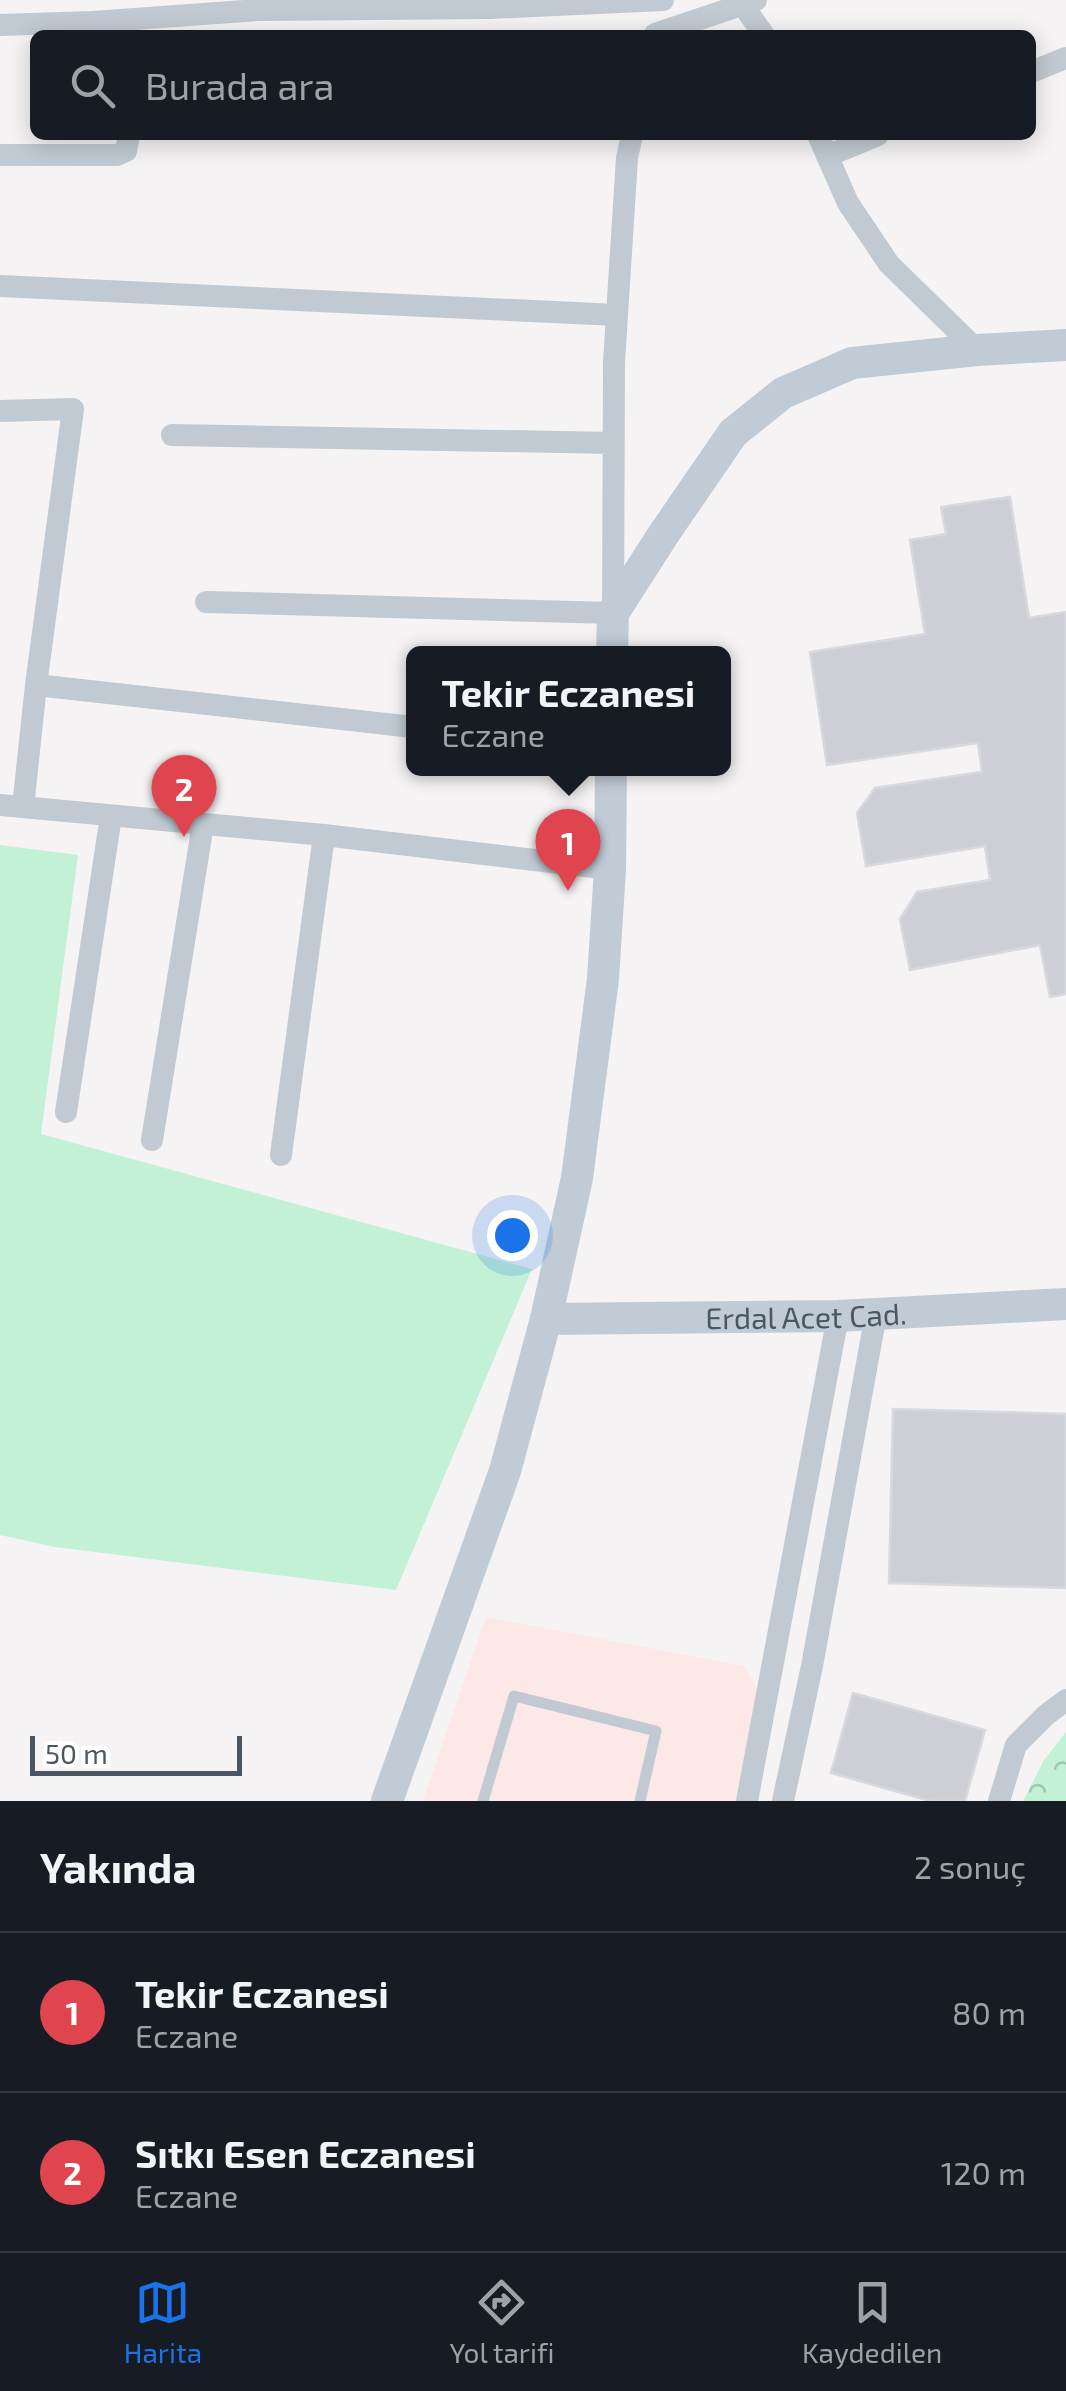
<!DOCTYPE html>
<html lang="tr">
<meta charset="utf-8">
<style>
body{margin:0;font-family:"Exo 2",sans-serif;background:#242831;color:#f1f3f6}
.scale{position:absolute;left:30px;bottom:25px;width:212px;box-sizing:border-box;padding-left:10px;border:5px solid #4a5661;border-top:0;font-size:28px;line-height:35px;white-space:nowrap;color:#4a5661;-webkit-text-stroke:8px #fff;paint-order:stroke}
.you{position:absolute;left:512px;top:1235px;width:35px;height:35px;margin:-25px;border:8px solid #fff;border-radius:50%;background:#1a73e8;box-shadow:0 0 0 15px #1a73e833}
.badge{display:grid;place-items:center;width:65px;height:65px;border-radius:50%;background:#1a73e8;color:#fff;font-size:32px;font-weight:700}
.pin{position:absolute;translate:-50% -82px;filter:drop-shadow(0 2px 5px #0008)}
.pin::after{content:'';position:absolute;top:52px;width:35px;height:30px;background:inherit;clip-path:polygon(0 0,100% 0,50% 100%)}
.popup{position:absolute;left:406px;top:646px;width:325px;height:130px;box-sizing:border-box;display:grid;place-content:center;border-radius:15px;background:#171b24;filter:drop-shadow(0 2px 8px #0005);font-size:32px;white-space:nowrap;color:#9ea1a6}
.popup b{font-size:38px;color:#f1f3f6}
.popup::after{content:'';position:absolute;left:50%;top:100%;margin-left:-20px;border:20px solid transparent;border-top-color:#171b24}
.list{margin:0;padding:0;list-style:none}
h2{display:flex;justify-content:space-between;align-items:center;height:130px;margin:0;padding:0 40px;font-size:42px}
h2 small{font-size:32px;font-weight:400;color:#9ea1a6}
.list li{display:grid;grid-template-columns:65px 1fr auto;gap:30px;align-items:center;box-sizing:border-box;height:160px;padding:0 40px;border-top:2px solid #363941}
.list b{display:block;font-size:38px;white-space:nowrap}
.list p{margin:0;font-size:32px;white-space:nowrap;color:#9ea1a6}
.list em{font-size:32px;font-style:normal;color:#9ea1a6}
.icon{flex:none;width:55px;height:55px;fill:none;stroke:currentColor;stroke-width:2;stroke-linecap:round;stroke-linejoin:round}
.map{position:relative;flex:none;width:1066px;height:1801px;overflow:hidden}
.search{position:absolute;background:#171b24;box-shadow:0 5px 25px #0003;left:30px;right:30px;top:30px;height:110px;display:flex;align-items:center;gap:25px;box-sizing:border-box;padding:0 35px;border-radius:15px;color:#9ea1a6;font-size:38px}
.sheet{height:450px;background:#171b24}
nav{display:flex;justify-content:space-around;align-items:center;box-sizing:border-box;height:140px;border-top:2px solid #363941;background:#171b24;font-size:28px;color:#9ea1a6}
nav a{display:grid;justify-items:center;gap:5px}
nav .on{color:#1a73e8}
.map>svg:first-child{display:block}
.medical{fill:#fce8e6}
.grass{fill:#c3f1d5}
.forest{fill:url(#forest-crowns)}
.building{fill:#cdcfd5;stroke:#d7d9de;stroke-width:2.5}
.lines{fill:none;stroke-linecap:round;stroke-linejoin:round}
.lane{stroke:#c1cad2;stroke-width:11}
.street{stroke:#c1cad2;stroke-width:22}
.secondary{stroke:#c1cbd6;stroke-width:32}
.labels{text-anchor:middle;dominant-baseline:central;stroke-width:8;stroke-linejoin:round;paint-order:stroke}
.street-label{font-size:30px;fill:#4a5661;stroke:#fff}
</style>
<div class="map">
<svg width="1066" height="1801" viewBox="0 0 1066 1801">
<defs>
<pattern id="forest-crowns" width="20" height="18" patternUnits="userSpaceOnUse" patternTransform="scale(2.5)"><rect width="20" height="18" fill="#c3f1d5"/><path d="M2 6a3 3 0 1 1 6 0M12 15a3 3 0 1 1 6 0" fill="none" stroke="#a0c6b0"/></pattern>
</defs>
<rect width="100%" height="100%" fill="#f5f3f3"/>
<path class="medical" d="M 486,1617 L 744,1666 L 759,1693 L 735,1801 L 423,1801 Z"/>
<path class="grass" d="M 0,845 L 78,855 L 41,1134 L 532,1269 L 396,1590 L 55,1547 L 0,1535 Z"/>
<path class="forest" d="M 1066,1732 L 1066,1801 L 1023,1801 L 1044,1760 Z"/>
<path class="building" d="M 1010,497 L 1029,618 L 1066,612 L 1066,994 L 1050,997 L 1040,945 L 910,970 L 900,919 L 917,892 L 990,880 L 985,846 L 866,866 L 857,813 L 875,788 L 982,772 L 978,743 L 827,765 L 810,652 L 925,634 L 910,540 L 946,534 L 941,507 Z
M 893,1409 L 1066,1414 L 1066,1588 L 889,1583 Z
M 853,1693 L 985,1730 L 965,1801 L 930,1801 L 831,1773 Z"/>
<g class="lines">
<path class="lane" d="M 483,1801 L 514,1696 L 656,1731 L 640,1801"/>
<path class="street" d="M 742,4 L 764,35
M 0,25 L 93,22 L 258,10 L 489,8 L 663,0
M 655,34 L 756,0
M 1031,72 L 1066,58
M 818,135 L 848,203 L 889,264 L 977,350
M 0,155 L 117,155 L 126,151 L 129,135
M 827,156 L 878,135
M 0,286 L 617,315
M 0,411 L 73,409 L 36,685 L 23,807
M 172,435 L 613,443
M 206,602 L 613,613 L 614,362 L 627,158 L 632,135
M 36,685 L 413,727
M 0,805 L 324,835 L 610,869
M 66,1112 L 111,816
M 152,1140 L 203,824
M 281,1155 L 324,835
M 747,1801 L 838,1316
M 783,1801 L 812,1666 L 876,1314
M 999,1801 L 1016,1745 L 1046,1715 L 1066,1700"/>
<g class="secondary">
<path d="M 612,654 L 613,613 L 663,535 L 733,433 L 783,393 L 852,363 L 977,350 L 1066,345"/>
<path id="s1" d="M 546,1319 L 838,1316 L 1066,1304"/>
<path d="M 387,1801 L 505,1471 L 546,1319 L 577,1178 L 603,979 L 610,869 L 611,768"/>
</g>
</g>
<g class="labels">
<g class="street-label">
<text stroke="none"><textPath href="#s1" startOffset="260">Erdal Acet Cad.</textPath></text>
</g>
</g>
</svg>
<div class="scale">50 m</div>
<div class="you"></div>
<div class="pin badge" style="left:568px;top:891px;background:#e0444e">1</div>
<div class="popup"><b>Tekir Eczanesi</b>Eczane</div>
<div class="pin badge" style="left:184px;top:837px;background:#e0444e">2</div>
<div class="search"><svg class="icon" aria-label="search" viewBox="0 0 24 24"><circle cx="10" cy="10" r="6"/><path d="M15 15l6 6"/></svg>Burada ara</div>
</div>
<section class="sheet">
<h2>Yakında<small>2 sonuç</small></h2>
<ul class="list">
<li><span class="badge" style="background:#e0444e">1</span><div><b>Tekir Eczanesi</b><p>Eczane</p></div><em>80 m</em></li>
<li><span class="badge" style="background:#e0444e">2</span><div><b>Sıtkı Esen Eczanesi</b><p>Eczane</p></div><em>120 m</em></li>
</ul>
</section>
<nav>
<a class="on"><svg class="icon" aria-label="map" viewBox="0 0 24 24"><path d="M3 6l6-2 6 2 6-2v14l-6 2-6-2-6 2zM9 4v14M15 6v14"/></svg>Harita</a>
<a><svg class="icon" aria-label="directions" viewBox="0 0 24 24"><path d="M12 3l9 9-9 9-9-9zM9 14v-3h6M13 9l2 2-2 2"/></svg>Yol tarifi</a>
<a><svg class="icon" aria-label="saved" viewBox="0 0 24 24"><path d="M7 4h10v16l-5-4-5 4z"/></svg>Kaydedilen</a>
</nav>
